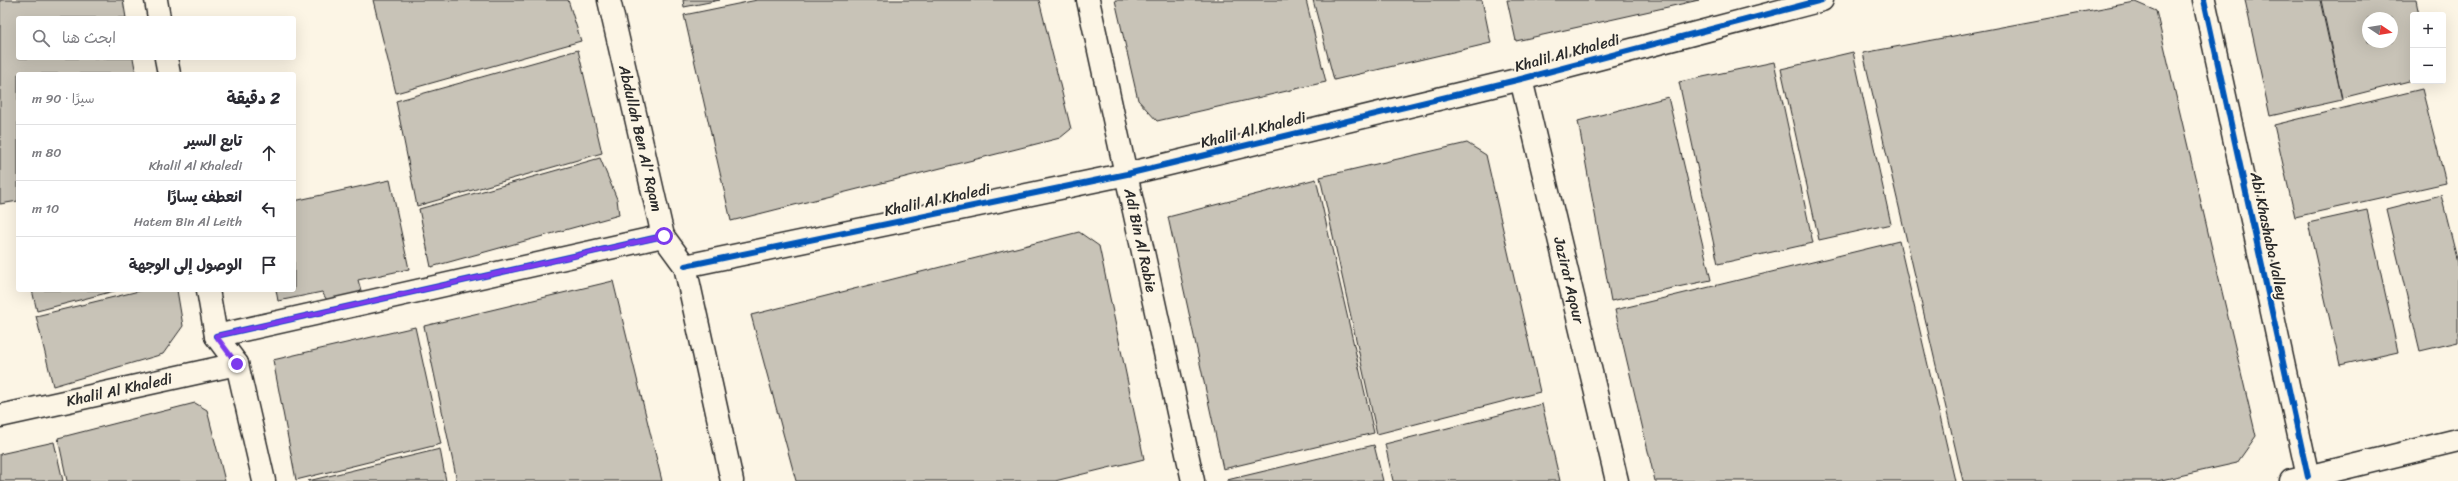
<!DOCTYPE html>
<html lang="ar">
<meta charset="utf-8">
<style>
body{margin:0;font-family:Sriracha,"Playpen Sans Arabic",sans-serif;background:#f2f2f3;color:#2b2b33;direction:rtl}
.controls{position:absolute;right:12px;top:12px;display:grid;overflow:hidden;border-radius:4px;box-shadow:0 4px 16px #0002}
.controls button{width:36px;height:36px;display:grid;place-items:center;padding:0;border:0;border-bottom:1px solid #e1e1e2;background:#fff;color:#2b2b33;font:20px sans-serif}
.compass{position:absolute;left:2362px;top:12px;width:36px;height:36px;border-radius:50%;background:#fff;box-shadow:0 4px 16px #0002;rotate:102deg}
.stop{position:absolute;width:12px;height:12px;margin:-9px;border:3px solid #7c3aed;border-radius:50%;background:#fff}
.stop.end{background:#7c3aed;border-color:#fff;box-shadow:0 1px 4px #0008}
.list{margin:0;padding:0;list-style:none}
h2{display:flex;justify-content:space-between;align-items:center;height:52px;margin:0;padding:0 16px;font-size:17px}
h2 small{font-size:13px;font-weight:400;color:#7c7c81}
.list li{display:grid;grid-template-columns:26px 1fr auto;gap:12px;align-items:center;box-sizing:border-box;height:56px;padding:0 16px;border-top:1px solid #e1e1e2}
.list b{display:block;font-size:15px;white-space:nowrap}
.list p{margin:0;font-size:13px;white-space:nowrap;color:#7c7c81}
.list em{font-size:13px;font-style:normal;color:#7c7c81}
.icon{flex:none;width:22px;height:22px;fill:none;stroke:currentColor;stroke-width:2;stroke-linecap:round;stroke-linejoin:round}
.map{position:relative;flex:none;width:2458px;height:481px;overflow:hidden;direction:ltr}
.search{position:absolute;background:#fff;box-shadow:0 4px 16px #0002;left:16px;top:16px;width:280px;height:44px;display:flex;align-items:center;gap:10px;box-sizing:border-box;padding:0 14px;border-radius:4px;color:#7c7c81;font-size:15px}
.panel{position:absolute;background:#fff;box-shadow:0 4px 16px #0002;left:16px;top:72px;width:280px;height:220px;border-radius:4px;direction:rtl}
.map>svg:first-child{display:block}
.building{fill:#c8c3b7;stroke:#2b2b2b;fill-rule:evenodd}
.lines{fill:none;stroke-linecap:round;stroke-linejoin:round}
.minor-casing{stroke:#2b2b2b;stroke-width:25}
.minor{stroke:#fcf5e5;stroke-width:22}
.cycleway-casing{stroke:#fcf5e5;stroke-width:8}
.cycleway{stroke:#0057b8;stroke-width:6}
.route{stroke:#7c3aed;stroke-width:5}
.labels{text-anchor:middle;dominant-baseline:central;stroke-width:4;stroke-linejoin:round;paint-order:stroke}
.street-label{font-size:15px;fill:#2b2b2b;stroke:#fcf5e5}
</style>
<div class="map">
<svg width="2458" height="481" viewBox="0 0 2458 481">
<rect width="100%" height="100%" fill="#fcf5e5"/>
<filter id="ink" filterUnits="userSpaceOnUse"><feTurbulence type="fractalNoise" baseFrequency=".025" numOctaves="2"/><feDisplacementMap in="SourceGraphic" scale="8" xChannelSelector="R" yChannelSelector="G"/><feConvolveMatrix kernelMatrix="1 2 1 2 8 2 1 2 1" color-interpolation-filters="sRGB"/></filter>
<g filter="url(#ink)">
<path class="building" d="M 0,0 L 123,0 L 126,18 L 18,18 L 18,58 L 133,58 L 136,74 L 18,74 L 18,201 L 0,204 Z
M 373,0 L 568,0 L 581,41 L 396,93 Z
M 683,0 L 720,0 L 684,7 Z
M 757,0 L 1039,0 L 1071,129 L 1060,138 L 731,221 L 684,15 Z
M 1115,0 L 1306,0 L 1326,82 L 1157,121 L 1138,100 Z
M 1313,0 L 1482,0 L 1491,43 L 1334,80 Z
M 1507,0 L 1699,0 L 1516,41 Z
M 2245,0 L 2320,0 L 2342,100 L 2270,116 Z
M 2321,0 L 2416,0 L 2419,15 L 2413,15 L 2413,80 L 2342,98 ZM 2368,18 L 2392,18 L 2392,42 L 2368,42 Z
M 2135,2 L 2156,11 L 2256,436 L 2237,463 L 2157,481 L 1963,481 L 1863,53 Z
M 578,50 L 602,153 L 417,206 L 396,101 Z
M 1853,52 L 1891,224 L 1819,240 L 1781,69 Z
M 1774,62 L 1813,243 L 1718,264 L 1679,82 Z
M 2422,89 L 2446,183 L 2295,217 L 2274,125 Z
M 1668,97 L 1711,280 L 1611,301 L 1578,121 Z
M 1467,143 L 1486,155 L 1540,392 L 1377,434 L 1320,177 Z
M 600,158 L 617,199 L 619,215 L 431,267 L 419,209 Z
M 1316,179 L 1374,433 L 1223,469 L 1168,217 Z
M 390,180 L 409,269 L 358,280 L 362,294 L 328,302 L 322,292 L 278,301 L 276,290 L 294,290 L 294,201 Z
M 2441,195 L 2458,263 L 2458,342 L 2420,351 L 2386,209 Z
M 2367,210 L 2398,352 L 2340,365 L 2308,223 Z
M 1079,232 L 1099,246 L 1144,459 L 1055,481 L 796,481 L 751,315 Z
M 1899,241 L 1955,481 L 1655,481 L 1615,310 Z
M 613,281 L 662,481 L 457,481 L 424,326 Z
M 32,290 L 118,290 L 37,311 Z
M 143,290 L 177,290 L 183,326 L 163,354 L 53,386 L 36,316 Z
M 415,327 L 441,444 L 296,480 L 273,360 Z
M 195,403 L 207,410 L 225,481 L 67,481 L 58,438 Z
M 1542,404 L 1560,481 L 1393,481 L 1385,444 Z
M 54,442 L 63,481 L 0,481 L 0,454 Z
M 1374,445 L 1383,481 L 1227,481 L 1227,480 Z
M 440,449 L 446,481 L 308,481 Z"/>
<g class="lines">
<defs>
<g id="minor">
<path d="M 156,0 L 159,18"/>
<path id="s1" d="M 609,0 L 663,236 L 685,266 L 732,481"/>
<path id="s2" d="M 1088,0 L 1193,481"/>
<path d="M 2204,0 L 2308,477"/>
<path d="M 166,58 L 169,74"/>
<path id="s3" d="M 1521,79 L 1617,481"/>
<path d="M 685,266 L 1127,174 L 1521,79 L 1822,0"/>
<path d="M 208,290 L 216,336 L 237,364 L 264,481"/>
<path d="M 216,336 L 663,236"/>
<path id="s4" d="M 0,416 L 237,364"/>
<path d="M 2291,481 L 2458,440"/>
</g>
</defs>
<use href="#minor" class="minor-casing"/>
<use href="#minor" class="minor"/>
<defs>
<path id="cycleway" d="M 2204,0 L 2308,477
M 685,266 L 1127,174 L 1521,79 L 1822,0
M 216,336 L 663,236"/>
</defs>
<use href="#cycleway" class="cycleway-casing"/>
<use href="#cycleway" class="cycleway"/>
</g>
</g>
<g class="lines" filter="url(#ink)">
<path class="route" d="M 237,364 L 216,336 L 664,236"/>
</g>
<g class="labels">
<g class="street-label">
<text transform="translate(1567 53) rotate(-15)">Khalil Al Khaledi</text>
<text transform="translate(1253 130) rotate(-14)">Khalil Al Khaledi</text>
<text stroke="none"><textPath href="#s1" startOffset="142">Abdullah Ben Al' Rqam</textPath></text>
<text transform="translate(937 200) rotate(-12)">Khalil Al Khaledi</text>
<text transform="translate(2269 236) rotate(78)">Abi Khashaba Valley</text>
<text stroke="none"><textPath href="#s2" startOffset="246">Adi Bin Al Rabie</textPath></text>
<text stroke="none"><textPath href="#s3" startOffset="207">Jazirat Aqour</textPath></text>
<text stroke="none"><textPath href="#s4" startOffset="122">Khalil Al Khaledi</textPath></text>
</g>
</g>
</svg>
<div class="controls">
<button>+</button>
<button>−</button>
</div>
<svg class="compass" viewBox="-18 -18 36 36"><path d="M0-13l5 13h-10z" fill="#e53935"/><path d="M0 13l5-13h-10z" fill="#7c7c81"/></svg>
<div class="stop" style="left:664px;top:236px"></div>
<div class="stop end" style="left:237px;top:364px"></div>
<div class="search"><svg class="icon" aria-label="search" viewBox="0 0 24 24"><circle cx="10" cy="10" r="6"/><path d="M15 15l6 6"/></svg>ابحث هنا</div>
<section class="panel">
<h2>2 دقيقة<small>سيرًا · 90 m</small></h2>
<ul class="list">
<li><svg class="icon" aria-label="ahead" viewBox="0 0 24 24"><path d="M12 20V5M6 11l6-6 6 6"/></svg><div><b>تابع السير</b><p>Khalil Al Khaledi</p></div><em>80 m</em></li>
<li><svg class="icon" aria-label="left" viewBox="0 0 24 24"><path d="M17 20v-9H6M10 6l-5 5 5 5"/></svg><div><b>انعطف يسارًا</b><p>Hatem Bin Al Leith</p></div><em>10 m</em></li>
<li><svg class="icon" aria-label="arrive" viewBox="0 0 24 24"><path d="M6 21V4h12l-3 4 3 4H6"/></svg><div><b>الوصول إلى الوجهة</b></div></li>
</ul>
</section>
</div>
